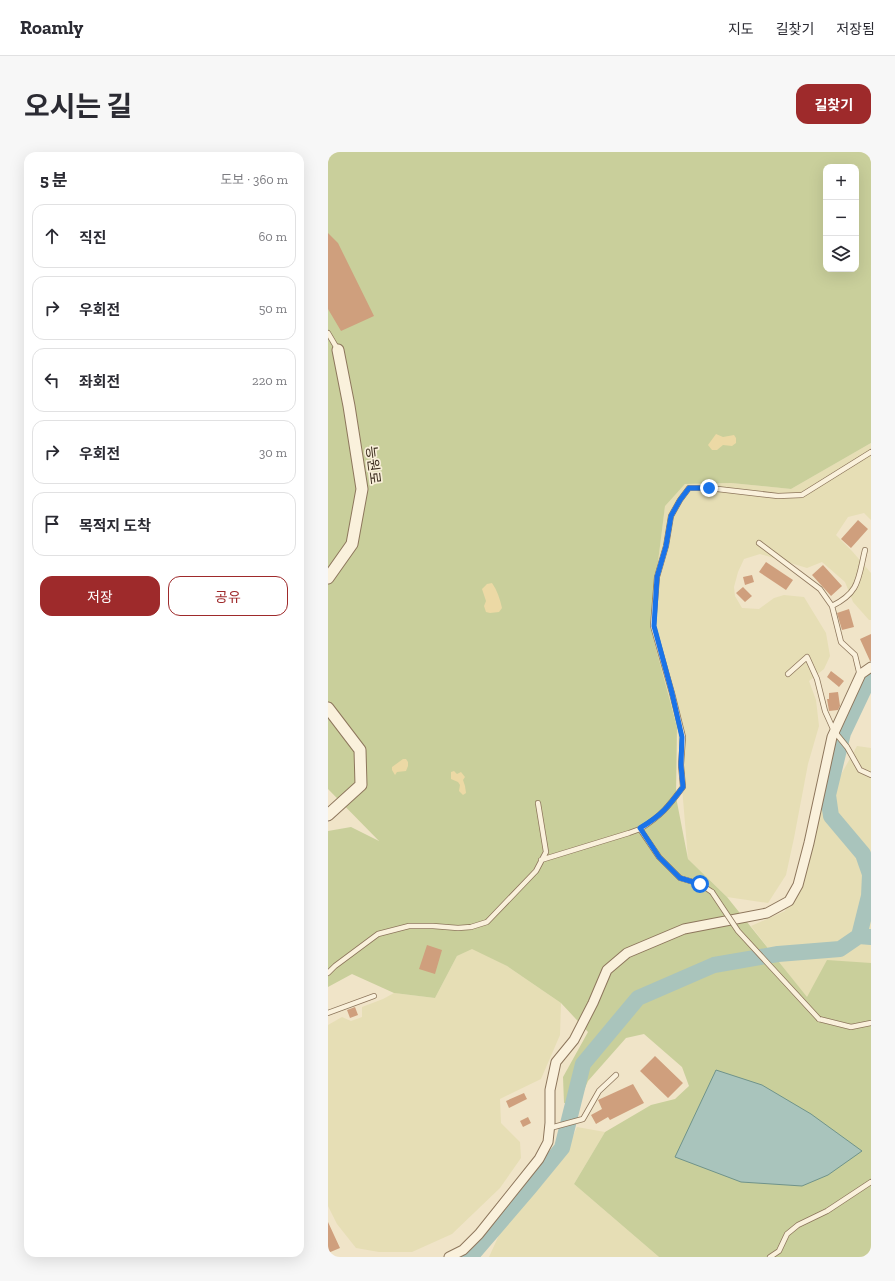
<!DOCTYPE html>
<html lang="ko">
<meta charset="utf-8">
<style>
body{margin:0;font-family:"Zilla Slab","Noto Sans KR",serif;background:#f7f7f7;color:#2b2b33}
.controls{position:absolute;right:12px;top:12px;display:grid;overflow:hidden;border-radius:8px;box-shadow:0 4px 16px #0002}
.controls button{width:36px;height:36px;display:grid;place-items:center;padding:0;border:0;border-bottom:1px solid #e1e1e2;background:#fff;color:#2b2b33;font:20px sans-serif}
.stop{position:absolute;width:12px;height:12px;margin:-9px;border:3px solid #1a73e8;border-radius:50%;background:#fff}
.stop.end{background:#1a73e8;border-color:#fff;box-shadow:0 1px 4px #0008}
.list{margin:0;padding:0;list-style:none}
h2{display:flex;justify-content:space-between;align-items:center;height:52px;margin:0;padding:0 16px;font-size:17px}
h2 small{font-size:13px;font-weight:400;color:#7c7c81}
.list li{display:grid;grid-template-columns:26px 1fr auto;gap:12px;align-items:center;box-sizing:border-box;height:64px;margin:0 8px 8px;padding:0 8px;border:1px solid #e1e1e2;border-radius:12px}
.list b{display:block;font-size:15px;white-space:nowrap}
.list em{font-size:13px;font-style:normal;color:#7c7c81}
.actions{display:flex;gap:8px;padding:12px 16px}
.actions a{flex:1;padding:9px 0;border:1px solid #9e2a2b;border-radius:12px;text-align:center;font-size:14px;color:#9e2a2b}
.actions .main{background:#9e2a2b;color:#fff}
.icon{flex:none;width:22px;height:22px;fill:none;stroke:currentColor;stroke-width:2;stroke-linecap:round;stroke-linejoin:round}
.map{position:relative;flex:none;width:543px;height:1105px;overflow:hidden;border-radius:12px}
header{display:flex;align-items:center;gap:24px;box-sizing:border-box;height:56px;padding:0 20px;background:#fff;border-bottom:1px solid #e1e1e2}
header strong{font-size:19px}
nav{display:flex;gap:22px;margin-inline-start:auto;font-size:14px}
.intro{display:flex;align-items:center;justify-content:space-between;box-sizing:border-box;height:96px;padding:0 24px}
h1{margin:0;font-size:28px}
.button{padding:10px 18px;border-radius:12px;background:#9e2a2b;color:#fff;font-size:14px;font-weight:700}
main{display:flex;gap:24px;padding:0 24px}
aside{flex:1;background:#fff;border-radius:12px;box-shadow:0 4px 16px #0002}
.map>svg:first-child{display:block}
.farmland{fill:#e6deb5}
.green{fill:#c9cf9b;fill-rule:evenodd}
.sand{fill:#ecd9a5}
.water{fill:#a9c4bc;stroke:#6f938a}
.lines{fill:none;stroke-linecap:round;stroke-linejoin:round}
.river{stroke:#a9c4bc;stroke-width:16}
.building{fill:#cf9f7d}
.service-casing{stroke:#8d765c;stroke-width:6}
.minor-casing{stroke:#8d765c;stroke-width:11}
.tertiary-casing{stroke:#8d765c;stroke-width:13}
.service{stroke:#faf1dc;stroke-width:4.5}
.minor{stroke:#faf1dc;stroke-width:9}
.tertiary{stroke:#faf1dc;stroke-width:11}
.service-bridge-casing{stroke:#8d765c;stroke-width:6;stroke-linecap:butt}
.service-bridge{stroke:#faf1dc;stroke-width:4.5}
.route{stroke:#1a73e8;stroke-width:5}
.labels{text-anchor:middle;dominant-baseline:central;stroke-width:3.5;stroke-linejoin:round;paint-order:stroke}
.street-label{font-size:14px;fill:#3d2e20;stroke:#f7eed8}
</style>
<header>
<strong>Roamly</strong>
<nav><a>지도</a><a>길찾기</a><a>저장됨</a></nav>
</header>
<div class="intro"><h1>오시는 길</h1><a class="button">길찾기</a></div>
<main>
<aside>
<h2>5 분<small>도보 · 360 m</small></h2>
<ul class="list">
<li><svg class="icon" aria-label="ahead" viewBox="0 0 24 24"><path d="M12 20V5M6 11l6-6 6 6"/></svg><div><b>직진</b></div><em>60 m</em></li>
<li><svg class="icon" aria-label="right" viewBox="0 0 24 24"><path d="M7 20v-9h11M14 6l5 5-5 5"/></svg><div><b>우회전</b></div><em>50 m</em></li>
<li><svg class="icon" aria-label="left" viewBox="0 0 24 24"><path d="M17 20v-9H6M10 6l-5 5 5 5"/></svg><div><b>좌회전</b></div><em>220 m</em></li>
<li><svg class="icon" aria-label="right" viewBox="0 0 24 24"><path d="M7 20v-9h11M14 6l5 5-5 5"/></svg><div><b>우회전</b></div><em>30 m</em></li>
<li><svg class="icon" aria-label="arrive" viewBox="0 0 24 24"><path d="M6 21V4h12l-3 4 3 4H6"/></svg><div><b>목적지 도착</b></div></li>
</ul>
<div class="actions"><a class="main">저장</a><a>공유</a></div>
</aside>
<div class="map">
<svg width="543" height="1105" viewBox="0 0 543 1105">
<rect width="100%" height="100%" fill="#f0e4c8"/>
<path class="farmland" d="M 543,291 L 543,368 L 536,361 L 520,365 L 508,383 L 524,399 L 543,421 L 543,468 L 541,468 L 525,450 L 517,430 L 494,410 L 479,416 L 432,402 L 416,407 L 410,420 L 406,435 L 407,444 L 414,456 L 431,457 L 446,446 L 456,443 L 476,445 L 498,481 L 502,504 L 496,517 L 481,529 L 488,548 L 491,574 L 480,612 L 466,686 L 458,723 L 440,751 L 399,745 L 360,707 L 349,575 L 322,474 L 337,353 L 357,332 L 403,331 L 463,337 Z
M 529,594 L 543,596 L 543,812 L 479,846 L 423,774 L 457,759 L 482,702 L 492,660 Z
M 144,796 L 179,814 L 233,851 L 232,883 L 213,927 L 172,947 L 173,971 L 192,990 L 193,1006 L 172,1036 L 124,1082 L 84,1100 L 51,1100 L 28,1096 L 9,1072 L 0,1054 L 0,873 L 14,865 L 23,869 L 34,865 L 34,855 L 55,847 L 66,841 L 107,846 L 129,804 Z
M 249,975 L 277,980 L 246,1032 L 331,1105 L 161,1105 L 176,1072 L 217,1029 L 241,993 Z"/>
<path class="green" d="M 0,0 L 543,0 L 543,291 L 463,337 L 403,331 L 357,332 L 337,354 L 322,474 L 349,575 L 348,645 L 360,707 L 399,745 L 479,845 L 499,808 L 543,811 L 543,1105 L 331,1105 L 246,1032 L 277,980 L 323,953 L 347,947 L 361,934 L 354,915 L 316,882 L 298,886 L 260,929 L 250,952 L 236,951 L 235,925 L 260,880 L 233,851 L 179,814 L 144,797 L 129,804 L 107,846 L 66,841 L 24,822 L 0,835 L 0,679 L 23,675 L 51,689 L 0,637 ZM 498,15 L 528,15 L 528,117 L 498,117 Z"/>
<path class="sand" d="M 388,282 L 395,285 L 406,283 L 408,286 L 408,291 L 404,294 L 395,293 L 389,298 L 384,298 L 380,293 Z
M 164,431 C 169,438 172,447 174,456 L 171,460 L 162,461 L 158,460 L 156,454 L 158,449 L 154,437 L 159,432 Z
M 75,607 L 78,607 L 80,610 L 80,614 L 78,619 L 69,620 L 67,623 L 64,618 L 64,615 Z
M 126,619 L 129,622 L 133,620 L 137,625 L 135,628 L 137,634 L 138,641 L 135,643 L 131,639 L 132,633 L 130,630 L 123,627 L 123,620 Z"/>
<path class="water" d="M 388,918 L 434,933 L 483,962 L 534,999 L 500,1023 L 474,1034 L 413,1030 L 347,1005 Z"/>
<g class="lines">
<path class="river" d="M 531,784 L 541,744 L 542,722 L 535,702 L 503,664 L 500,643 L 515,581 L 543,522
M 142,1105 L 202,1035 L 234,996 L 255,912 L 310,846 L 386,813 L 450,802 L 512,797 L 531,784 L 543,785"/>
</g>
<path class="building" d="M 0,81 L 10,91 L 46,164 L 13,179 L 0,157 Z
M 530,368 L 540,377 L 523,396 L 513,387 Z
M 438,410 L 465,428 L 458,438 L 431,420 Z
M 495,413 L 514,434 L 503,444 L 484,423 Z
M 424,423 L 426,430 L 417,433 L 415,425 Z
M 415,435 L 424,444 L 417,450 L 408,441 Z
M 521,457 L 526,475 L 514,478 L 509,461 Z
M 543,482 L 543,509 L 542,509 L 532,487 Z
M 503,519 L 516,529 L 511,535 L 499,525 Z
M 510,540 L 512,554 L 510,558 L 501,559 L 499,547 L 501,547 L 501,541 Z
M 99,793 L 114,798 L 107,822 L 91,817 Z
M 27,855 L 30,863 L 22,866 L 19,858 Z
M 327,904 L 355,931 L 340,946 L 312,919 Z
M 305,932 L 316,951 L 282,968 L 280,965 L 268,972 L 263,963 L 274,957 L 270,948 Z
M 196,941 L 199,947 L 181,956 L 178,949 Z
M 200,965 L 203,971 L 195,975 L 192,969 Z
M 0,1070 L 12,1096 L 0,1101 Z"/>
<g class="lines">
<defs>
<path id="service" d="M 0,181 L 10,198
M 431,391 L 492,437 L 504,454 L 513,490 L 527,503 L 532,524
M 504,454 C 532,440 530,427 537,398
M 460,522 L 479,505 L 489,527 L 497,559 L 506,579 L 519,595 L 532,618 L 543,623
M 312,677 C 334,663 340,655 355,635 L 353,613 L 355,585 L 344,541 L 325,474 L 329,425 L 338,394 L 343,364 L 352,348 L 361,336 L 381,336 L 450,344 L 474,343 L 543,300
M 213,708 L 301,681 L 312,677 L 331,705 L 352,726 L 372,732 L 384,740
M 0,821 L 7,814 L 50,782 L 81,774 L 105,774 L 130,776 L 143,775 L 159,770 L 208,719 L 218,700 L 210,651
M 0,861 L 46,844
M 491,867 L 523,875 L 543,871
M 222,976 L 255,967 L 271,939 L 288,923
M 442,1105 L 451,1099 L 459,1082 L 470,1073 L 499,1059 L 543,1030"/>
<path id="minor" d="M 121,1105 L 135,1098 L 151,1082 L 211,1007 L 220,990 L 222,971 L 222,938 L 228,910 L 246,888 L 265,851 L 279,818 L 299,801 L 356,777 L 439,761 L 461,749 L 470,733 L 481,691 L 504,585 L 533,522 L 543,515"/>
<path id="tertiary" d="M 0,426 L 24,392 L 34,337 L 21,254 L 10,198
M 0,556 L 32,598 L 33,633 L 0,663"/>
</defs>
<use href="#service" class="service-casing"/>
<use href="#minor" class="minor-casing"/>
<use href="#tertiary" class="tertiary-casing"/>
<use href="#service" class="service"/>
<use href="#minor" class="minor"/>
<use href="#tertiary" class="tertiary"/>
<defs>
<path id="service-bridge" d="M 384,740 L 410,779 L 491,867"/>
</defs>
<use href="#service-bridge" class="service-bridge-casing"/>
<use href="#service-bridge" class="service-bridge"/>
</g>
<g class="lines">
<path class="route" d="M 372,732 L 352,726 L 331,705 L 312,676 C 334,663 340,655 355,635 L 353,613 L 354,585 L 344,541 L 326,474 L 329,425 L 338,394 L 343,364 L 352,348 L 361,336 L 381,336"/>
</g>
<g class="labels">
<g class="street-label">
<text transform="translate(45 313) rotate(83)">능원로</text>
</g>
</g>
</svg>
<div class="controls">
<button>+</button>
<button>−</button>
<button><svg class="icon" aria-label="layers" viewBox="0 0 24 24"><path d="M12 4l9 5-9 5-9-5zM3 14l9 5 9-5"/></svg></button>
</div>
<div class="stop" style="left:372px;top:732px"></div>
<div class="stop end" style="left:381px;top:336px"></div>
</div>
</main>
